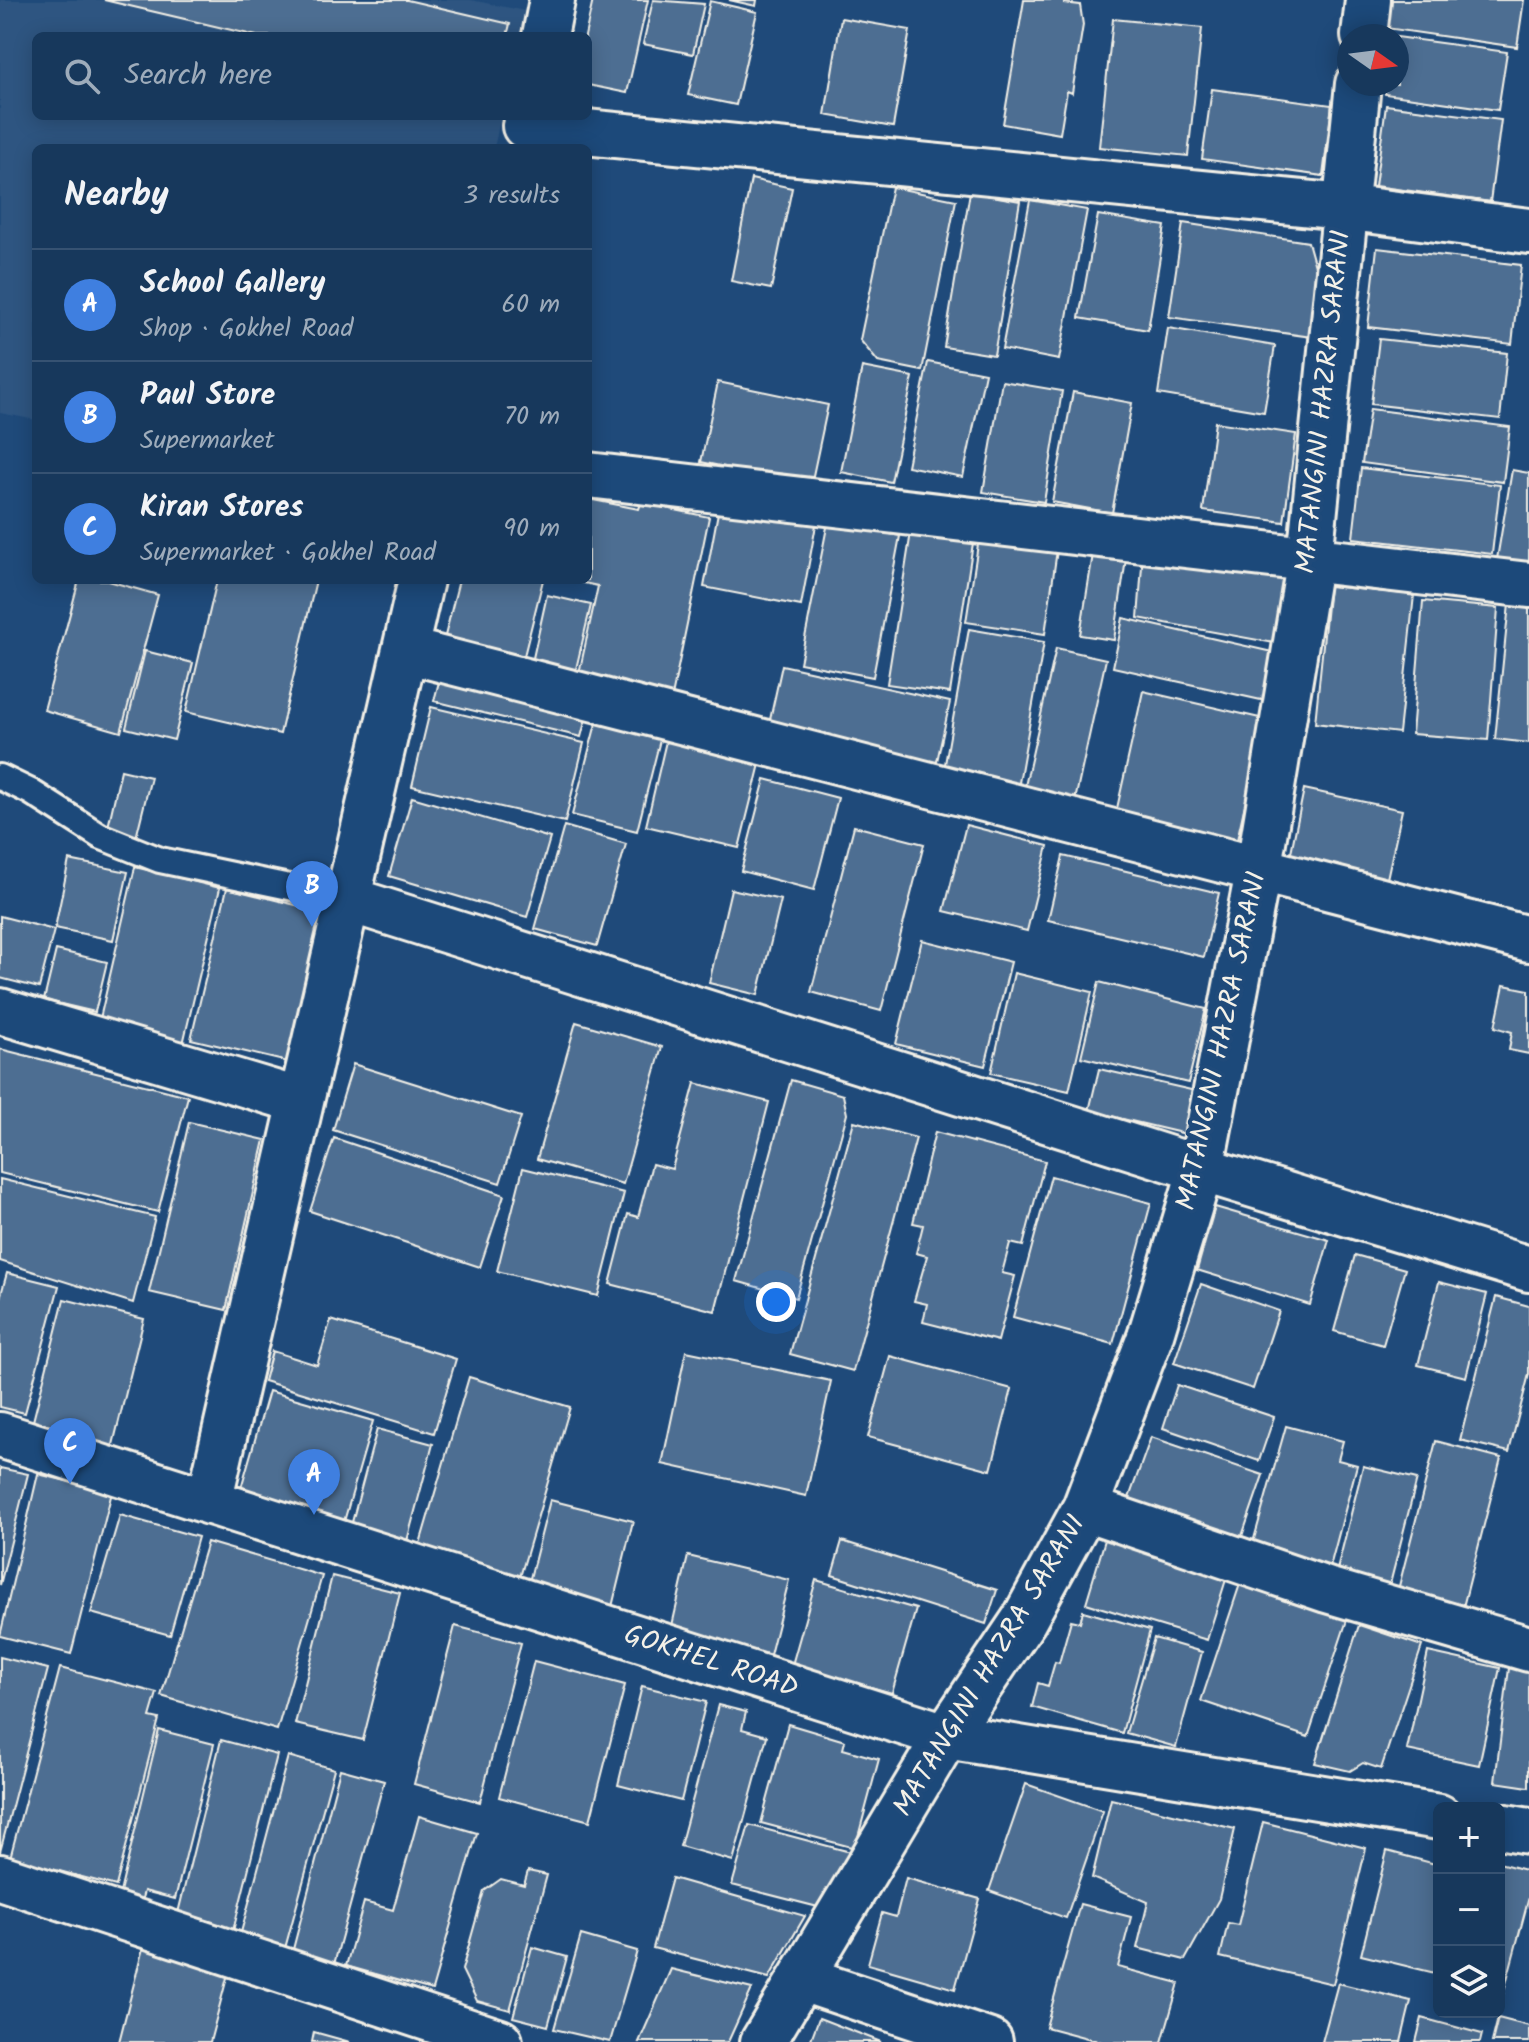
<!DOCTYPE html>
<meta charset="utf-8">
<style>
body{margin:0;font-family:Kalam,sans-serif;background:#203f62;color:#f1f3f6}
.controls{position:absolute;right:24px;bottom:24px;display:grid;overflow:hidden;border-radius:12px;box-shadow:0 4px 20px #0003}
.controls button{width:72px;height:72px;display:grid;place-items:center;padding:0;border:0;border-bottom:2px solid #365272;background:#17385c;color:#f1f3f6;font:40px sans-serif}
.compass{position:absolute;left:1337px;top:24px;width:72px;height:72px;border-radius:50%;background:#17385c;box-shadow:0 4px 20px #0003;rotate:104deg}
.you{position:absolute;left:776px;top:1302px;width:28px;height:28px;margin:-20px;border:6px solid #fff;border-radius:50%;background:#1a73e8;box-shadow:0 0 0 12px #1a73e833}
.badge{display:grid;place-items:center;width:52px;height:52px;border-radius:50%;background:#ff9aa2;color:#fff;font-size:26px;font-weight:700}
.pin{position:absolute;translate:-50% -66px;filter:drop-shadow(0 2px 4px #0008)}
.pin::after{content:'';position:absolute;top:42px;width:28px;height:24px;background:inherit;clip-path:polygon(0 0,100% 0,50% 100%)}
.list{margin:0;padding:0;list-style:none}
h2{display:flex;justify-content:space-between;align-items:center;height:104px;margin:0;padding:0 32px;font-size:34px}
h2 small{font-size:26px;font-weight:400;color:#9eacbb}
.list li{display:grid;grid-template-columns:52px 1fr auto;gap:24px;align-items:center;box-sizing:border-box;height:112px;padding:0 32px;border-top:2px solid #365272}
.list b{display:block;font-size:30px;white-space:nowrap}
.list p{margin:0;font-size:26px;white-space:nowrap;color:#9eacbb}
.list em{font-size:26px;font-style:normal;color:#9eacbb}
.icon{flex:none;width:44px;height:44px;fill:none;stroke:currentColor;stroke-width:2;stroke-linecap:round;stroke-linejoin:round}
.map{position:relative;flex:none;width:1529px;height:2042px;overflow:hidden}
.search{position:absolute;background:#17385c;box-shadow:0 4px 20px #0003;left:32px;top:32px;width:560px;height:88px;display:flex;align-items:center;gap:20px;box-sizing:border-box;padding:0 28px;border-radius:12px;color:#9eacbb;font-size:30px}
.panel{position:absolute;background:#17385c;box-shadow:0 4px 20px #0003;left:32px;top:144px;width:560px;height:440px;border-radius:12px}
.map>svg:first-child{display:block}
.built{fill:#2d5581}
.building{fill:#4d6e92;stroke:#f4f1e8;stroke-width:2}
.lines{fill:none;stroke-linecap:round;stroke-linejoin:round}
.service-casing{stroke:#f4f1e8;stroke-width:30}
.minor-casing{stroke:#f4f1e8;stroke-width:50}
.service{stroke:#1f4a7a;stroke-width:24}
.minor{stroke:#1f4a7a;stroke-width:44}
.labels{text-anchor:middle;dominant-baseline:central;stroke-width:8;stroke-linejoin:round;paint-order:stroke}
.street-label{font-size:28px;fill:#f4f1e8;stroke:#1f4a7a}
</style>
<div class="map">
<svg width="1529" height="2042" viewBox="0 0 1529 2042">
<rect width="100%" height="100%" fill="#1f4a7a"/>
<filter id="ink" filterUnits="userSpaceOnUse"><feTurbulence type="fractalNoise" baseFrequency=".0125" numOctaves="2"/><feDisplacementMap in="SourceGraphic" scale="16" xChannelSelector="R" yChannelSelector="G"/><feConvolveMatrix kernelMatrix="1 2 1 2 8 2 1 2 1" color-interpolation-filters="sRGB"/></filter>
<g filter="url(#ink)">
<path class="built" d="M 0,0 L 471,0 L 525,11 L 520,36 L 36,36 L 36,116 L 501,116 L 494,148 L 36,148 L 36,420 L 0,413 Z"/>
<path class="building" d="M 104,0 L 407,0 L 510,24 L 507,36 L 257,36 Z
M 593,0 L 648,0 L 627,93 L 588,85 L 585,36 Z
M 653,0 L 704,4 L 693,54 L 643,44 Z
M 729,0 L 757,0 L 756,6 Z
M 1024,0 L 1064,0 L 1064,3 L 1080,5 L 1083,25 L 1072,93 L 1067,91 L 1060,134 L 1003,124 Z
M 1390,0 L 1524,0 L 1517,47 L 1386,28 Z
M 710,1 L 757,12 L 736,105 L 688,95 Z
M 841,18 L 910,30 L 893,127 L 825,115 Z
M 1113,19 L 1202,28 L 1188,156 L 1099,147 Z
M 1397,37 L 1507,52 L 1498,110 L 1385,94 L 1386,84 L 1397,84 Z
M 1212,89 L 1332,105 L 1323,176 L 1202,159 Z
M 1386,105 L 1501,120 L 1490,202 L 1375,186 Z
M 751,179 L 792,188 L 771,289 L 731,281 Z
M 892,187 L 956,200 L 922,371 L 878,362 L 860,340 Z
M 970,192 L 1020,201 L 994,355 L 944,347 Z
M 1030,200 L 1087,210 L 1059,360 L 1002,349 Z
M 1098,215 L 1165,226 L 1148,330 L 1079,318 Z
M 1183,223 L 1308,242 L 1316,270 L 1312,337 L 1169,317 Z
M 1377,248 L 1521,265 L 1512,344 L 1368,327 Z
M 1168,328 L 1275,346 L 1264,412 L 1158,394 Z
M 1379,339 L 1507,353 L 1500,419 L 1371,404 Z
M 928,362 L 985,373 L 963,477 L 907,466 Z
M 862,367 L 913,377 L 891,482 L 841,472 Z
M 1002,381 L 1062,391 L 1044,502 L 983,492 Z
M 718,382 L 828,405 L 811,485 L 701,462 Z
M 1073,392 L 1132,403 L 1112,513 L 1052,502 Z
M 1370,409 L 1510,427 L 1503,482 L 1362,463 Z
M 1215,422 L 1296,434 L 1284,522 L 1203,511 Z
M 1361,468 L 1500,485 L 1492,554 L 1353,538 Z
M 1512,470 L 1529,473 L 1529,564 L 1497,559 Z
M 588,499 L 639,509 L 641,503 L 709,517 L 669,711 L 575,692 L 598,586 L 570,580 L 588,580 Z
M 719,507 L 816,525 L 801,606 L 704,587 Z
M 828,522 L 900,536 L 873,677 L 800,663 Z
M 911,532 L 973,543 L 950,693 L 887,684 Z
M 979,538 L 1057,550 L 1045,634 L 966,622 Z
M 1143,553 L 1294,566 L 1285,645 L 1138,618 Z
M 1093,554 L 1126,559 L 1114,640 L 1080,635 Z
M 79,580 L 105,580 L 158,595 L 121,732 L 44,710 Z
M 217,580 L 316,580 L 280,734 L 186,712 Z
M 459,580 L 543,580 L 521,668 L 442,648 Z
M 1329,586 L 1414,595 L 1399,733 L 1315,723 Z
M 547,595 L 591,605 L 572,686 L 529,676 Z
M 1423,601 L 1498,608 L 1488,740 L 1412,734 Z
M 1509,604 L 1529,605 L 1529,743 L 1495,739 Z
M 1123,618 L 1281,654 L 1270,702 L 1113,667 Z
M 969,629 L 1044,642 L 1017,794 L 942,781 Z
M 1056,648 L 1106,659 L 1074,805 L 1023,795 Z
M 145,651 L 193,663 L 174,740 L 126,728 Z
M 782,665 L 950,702 L 934,775 L 766,738 Z
M 442,670 L 589,707 L 581,737 L 434,701 Z
M 1143,691 L 1264,719 L 1235,849 L 1114,822 Z
M 431,707 L 584,743 L 565,822 L 412,786 Z
M 599,712 L 663,728 L 637,831 L 572,815 Z
M 666,741 L 760,764 L 739,848 L 646,826 Z
M 121,770 L 151,777 L 135,842 L 106,836 Z
M 765,779 L 838,798 L 814,890 L 741,871 Z
M 1304,789 L 1402,810 L 1385,888 L 1288,867 Z
M 412,797 L 550,838 L 527,917 L 389,876 Z
M 966,825 L 1048,846 L 1027,931 L 944,911 Z
M 564,826 L 626,844 L 597,946 L 535,929 Z
M 854,826 L 924,844 L 881,1011 L 811,992 Z
M 1063,856 L 1219,893 L 1204,957 L 1048,920 Z
M 69,860 L 128,872 L 113,940 L 55,928 Z
M 135,867 L 220,888 L 183,1044 L 99,1023 Z
M 227,888 L 328,913 L 292,1063 L 191,1039 Z
M 731,889 L 781,900 L 758,995 L 709,983 Z
M 0,916 L 54,930 L 39,988 L 0,978 Z
M 922,940 L 1011,962 L 985,1066 L 896,1044 Z
M 56,950 L 107,962 L 95,1012 L 44,1000 Z
M 1014,973 L 1092,992 L 1069,1091 L 991,1073 Z
M 1099,982 L 1206,1009 L 1188,1083 L 1081,1057 Z
M 1504,985 L 1529,990 L 1529,1054 L 1509,1050 L 1512,1032 L 1495,1027 Z
M 576,1022 L 662,1047 L 623,1184 L 537,1159 Z
M 0,1049 L 188,1096 L 158,1212 L 0,1173 Z
M 353,1064 L 521,1117 L 500,1183 L 333,1130 Z
M 1099,1069 L 1200,1092 L 1190,1135 L 1089,1111 Z
M 791,1080 L 843,1095 L 847,1114 L 796,1298 L 736,1281 Z
M 695,1083 L 769,1102 L 715,1311 L 610,1284 L 628,1214 L 638,1217 L 652,1164 L 672,1169 Z
M 854,1121 L 916,1138 L 853,1371 L 790,1354 Z
M 189,1122 L 265,1140 L 226,1310 L 149,1292 Z
M 935,1132 L 1045,1161 L 1023,1246 L 1010,1243 L 1002,1273 L 1015,1276 L 998,1341 L 923,1322 L 927,1304 L 914,1301 L 927,1256 L 916,1253 L 923,1225 L 913,1223 Z
M 334,1138 L 504,1195 L 480,1267 L 310,1211 Z
M 523,1168 L 624,1193 L 598,1296 L 497,1271 Z
M 1051,1176 L 1151,1203 L 1113,1344 L 1013,1317 Z
M 0,1179 L 155,1217 L 133,1303 L 0,1261 Z
M 1215,1207 L 1329,1240 L 1310,1305 L 1197,1270 Z
M 1355,1255 L 1405,1269 L 1383,1345 L 1334,1331 Z
M 7,1273 L 59,1286 L 25,1413 L 0,1407 L 0,1298 Z
M 1439,1282 L 1487,1294 L 1466,1377 L 1418,1365 Z
M 1201,1284 L 1279,1311 L 1253,1389 L 1174,1363 Z
M 1496,1297 L 1529,1306 L 1529,1374 L 1509,1452 L 1460,1440 Z
M 64,1299 L 144,1319 L 112,1449 L 31,1429 Z
M 331,1320 L 456,1359 L 434,1433 L 264,1381 L 272,1351 L 317,1365 Z
M 686,1351 L 831,1381 L 806,1496 L 662,1464 Z
M 890,1356 L 1012,1389 L 991,1470 L 868,1437 Z
M 469,1377 L 570,1407 L 520,1577 L 419,1547 Z
M 1177,1385 L 1274,1417 L 1259,1461 L 1163,1428 Z
M 269,1391 L 373,1421 L 343,1525 L 239,1495 Z
M 1286,1426 L 1343,1441 L 1338,1460 L 1357,1465 L 1330,1567 L 1252,1546 Z
M 377,1429 L 433,1444 L 407,1541 L 351,1526 Z
M 1151,1437 L 1263,1475 L 1241,1539 L 1128,1501 Z
M 1436,1441 L 1501,1458 L 1462,1611 L 1397,1594 Z
M 1363,1466 L 1417,1479 L 1390,1584 L 1337,1570 Z
M 0,1468 L 28,1474 L 0,1585 Z
M 38,1474 L 112,1492 L 71,1654 L 0,1636 Z
M 550,1500 L 633,1521 L 611,1611 L 527,1590 Z
M 120,1515 L 198,1537 L 170,1635 L 91,1613 Z
M 1107,1533 L 1229,1570 L 1207,1640 L 1086,1603 Z
M 842,1541 L 997,1590 L 986,1624 L 832,1575 Z
M 207,1542 L 322,1576 L 277,1730 L 161,1696 Z
M 688,1556 L 789,1580 L 770,1655 L 671,1630 Z
M 332,1576 L 400,1593 L 363,1740 L 295,1724 Z
M 816,1580 L 916,1609 L 892,1693 L 792,1665 Z
M 1241,1581 L 1348,1617 L 1308,1737 L 1201,1701 Z
M 1083,1611 L 1150,1630 L 1122,1733 L 1032,1707 L 1038,1683 L 1048,1686 L 1055,1662 L 1059,1663 L 1071,1620 L 1080,1622 Z
M 1359,1625 L 1422,1646 L 1381,1769 L 1363,1763 L 1350,1771 L 1315,1763 Z
M 455,1626 L 521,1643 L 480,1802 L 414,1784 Z
M 1154,1638 L 1202,1652 L 1176,1747 L 1126,1733 Z
M 1428,1652 L 1500,1668 L 1479,1765 L 1407,1750 Z
M 0,1657 L 48,1669 L 0,1852 Z
M 534,1661 L 625,1685 L 590,1821 L 499,1797 Z
M 60,1668 L 157,1693 L 150,1717 L 159,1719 L 116,1886 L 10,1858 Z
M 1509,1668 L 1529,1671 L 1529,1787 L 1495,1782 Z
M 642,1686 L 706,1702 L 681,1801 L 618,1785 Z
M 718,1705 L 746,1712 L 742,1729 L 767,1736 L 733,1861 L 680,1846 Z
M 788,1724 L 845,1741 L 843,1749 L 879,1759 L 855,1848 L 761,1823 Z
M 159,1730 L 214,1744 L 175,1899 L 144,1891 L 140,1906 L 118,1901 Z
M 221,1740 L 277,1755 L 233,1931 L 177,1917 Z
M 288,1756 L 334,1769 L 284,1952 L 239,1940 Z
M 340,1769 L 384,1781 L 333,1968 L 291,1957 Z
M 1026,1784 L 1103,1811 L 1066,1918 L 989,1891 Z
M 1111,1799 L 1235,1829 L 1219,1899 L 1185,1960 L 1137,1948 L 1148,1902 L 1092,1878 Z
M 419,1816 L 477,1833 L 432,1990 L 346,1966 L 364,1902 L 393,1910 Z
M 1263,1822 L 1366,1848 L 1333,1984 L 1220,1957 L 1228,1923 L 1238,1925 Z
M 749,1825 L 854,1853 L 822,1908 L 732,1885 Z
M 1387,1851 L 1439,1865 L 1439,1974 L 1361,1955 Z
M 1499,1863 L 1529,1871 L 1529,1897 L 1501,2002 Z
M 528,1871 L 547,1875 L 510,2010 L 477,2001 L 462,1970 L 484,1891 L 501,1879 L 524,1885 Z
M 672,1878 L 805,1916 L 769,1978 L 653,1948 Z
M 906,1878 L 980,1899 L 955,1989 L 868,1964 L 882,1913 L 896,1917 Z
M 1080,1904 L 1131,1917 L 1118,1967 L 1179,1983 L 1162,2042 L 1102,2042 L 1046,2027 Z
M 581,1935 L 637,1951 L 610,2042 L 554,2029 Z
M 532,1947 L 567,1957 L 548,2026 L 513,2017 Z
M 143,1948 L 229,1970 L 210,2042 L 119,2042 Z
M 671,1969 L 752,1989 L 728,2042 L 639,2042 Z
M 1338,1983 L 1411,2001 L 1401,2042 L 1322,2042 Z
M 819,2018 L 881,2042 L 810,2042 Z
M 1422,2018 L 1482,2034 L 1480,2042 L 1416,2042 Z
M 1498,2018 L 1529,2026 L 1529,2042 L 1492,2042 Z
M 314,2032 L 350,2042 L 312,2042 Z"/>
<g class="lines">
<defs>
<path id="service" d="M 0,777 L 31,792 L 100,836 L 160,860 L 347,899"/>
<path id="minor" d="M 545,36 L 552,0
M 1364,36 L 1368,0
M 525,126 L 1343,207 L 1529,231
M 588,475 L 1529,585
M 405,650 L 1529,939
M 347,899 L 1201,1169 L 1529,1269
M 0,1011 L 301,1101
M 0,1435 L 946,1736 L 1439,1817
M 209,1502 L 421,580
M 1085,1508 L 1327,1590 L 1529,1649
M 1499,1826 L 1529,1831
M 0,1877 L 500,2042
M 802,1979 L 990,2042
M 763,2042 L 946,1736 L 1024,1620 L 1085,1508 L 1150,1337 L 1201,1169 L 1258,872 L 1310,558 L 1358,84"/>
</defs>
<use href="#service" class="service-casing"/>
<use href="#minor" class="minor-casing"/>
<use href="#service" class="service"/>
<use href="#minor" class="minor"/>
</g>
</g>
<g class="labels">
<g class="street-label">
<text transform="translate(1324 402) rotate(-84)">MATANGINI HAZRA SARANI</text>
<text transform="translate(1222 1041) rotate(-78)">MATANGINI HAZRA SARANI</text>
<text transform="translate(711 1662) rotate(18)">GOKHEL ROAD</text>
<text transform="translate(990 1666) rotate(-59)">MATANGINI HAZRA SARANI</text>
</g>
</g>
</svg>
<div class="controls">
<button>+</button>
<button>−</button>
<button><svg class="icon" aria-label="layers" viewBox="0 0 24 24"><path d="M12 4l9 5-9 5-9-5zM3 14l9 5 9-5"/></svg></button>
</div>
<svg class="compass" viewBox="-18 -18 36 36"><path d="M0-13l5 13h-10z" fill="#e53935"/><path d="M0 13l5-13h-10z" fill="#9eacbb"/></svg>
<div class="you"></div>
<div class="pin badge" style="left:314px;top:1515px;background:#3f7fe0">A</div>
<div class="pin badge" style="left:312px;top:927px;background:#3f7fe0">B</div>
<div class="pin badge" style="left:70px;top:1484px;background:#3f7fe0">C</div>
<div class="search"><svg class="icon" aria-label="search" viewBox="0 0 24 24"><circle cx="10" cy="10" r="6"/><path d="M15 15l6 6"/></svg>Search here</div>
<section class="panel">
<h2>Nearby<small>3 results</small></h2>
<ul class="list">
<li><span class="badge" style="background:#3f7fe0">A</span><div><b>School Gallery</b><p>Shop · Gokhel Road</p></div><em>60 m</em></li>
<li><span class="badge" style="background:#3f7fe0">B</span><div><b>Paul Store</b><p>Supermarket</p></div><em>70 m</em></li>
<li><span class="badge" style="background:#3f7fe0">C</span><div><b>Kiran Stores</b><p>Supermarket · Gokhel Road</p></div><em>90 m</em></li>
</ul>
</section>
</div>
